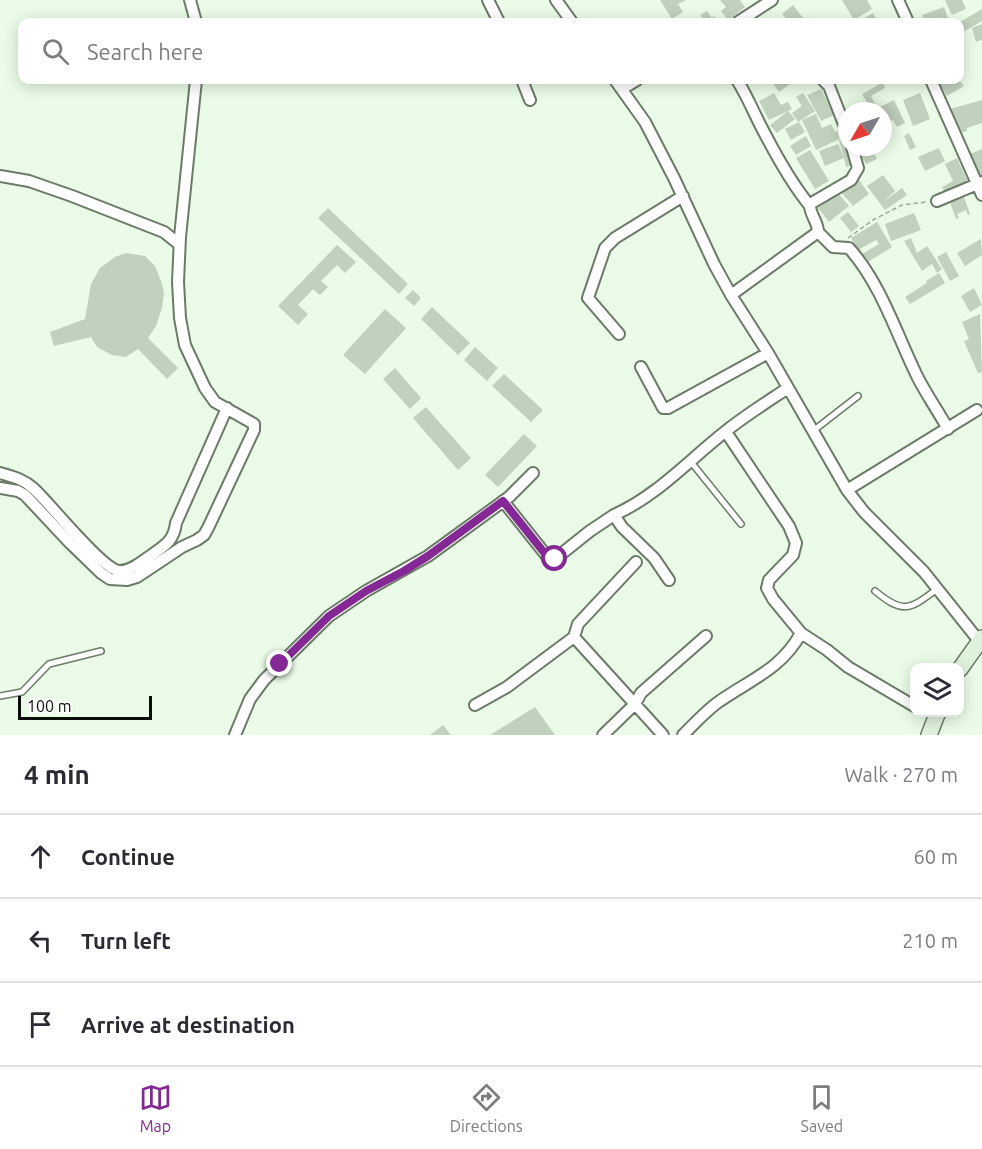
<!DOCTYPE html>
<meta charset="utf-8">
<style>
body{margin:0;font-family:Ubuntu,sans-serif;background:#f2f2f3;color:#2b2b33}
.controls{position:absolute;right:18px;bottom:18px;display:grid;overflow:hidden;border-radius:12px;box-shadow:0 3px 15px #0003}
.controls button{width:54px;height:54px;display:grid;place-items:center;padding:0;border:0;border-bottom:2px solid #e1e1e2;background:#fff;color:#2b2b33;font:30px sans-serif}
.compass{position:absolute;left:838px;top:102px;width:54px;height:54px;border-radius:50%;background:#fff;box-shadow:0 3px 15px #0003;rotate:231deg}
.scale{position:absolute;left:18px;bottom:15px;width:134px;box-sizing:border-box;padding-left:6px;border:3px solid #090f08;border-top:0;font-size:16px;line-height:21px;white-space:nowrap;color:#090f08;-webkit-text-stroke:4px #fff;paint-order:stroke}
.stop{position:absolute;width:18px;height:18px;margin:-14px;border:4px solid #832894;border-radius:50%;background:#fff}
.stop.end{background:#832894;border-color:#fff;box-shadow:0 2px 6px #0008}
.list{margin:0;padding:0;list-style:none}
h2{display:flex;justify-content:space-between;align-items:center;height:78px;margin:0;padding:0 24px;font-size:26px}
h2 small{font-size:20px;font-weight:400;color:#7c7c81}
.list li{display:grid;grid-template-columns:39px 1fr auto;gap:18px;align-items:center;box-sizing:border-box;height:84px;padding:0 24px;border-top:2px solid #e1e1e2}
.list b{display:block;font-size:22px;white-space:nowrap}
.list em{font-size:20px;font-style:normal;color:#7c7c81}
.icon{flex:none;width:33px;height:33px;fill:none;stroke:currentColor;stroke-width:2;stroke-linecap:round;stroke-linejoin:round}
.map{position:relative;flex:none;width:982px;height:735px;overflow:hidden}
.search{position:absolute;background:#fff;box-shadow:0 3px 15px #0003;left:18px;right:18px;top:18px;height:66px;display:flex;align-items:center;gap:15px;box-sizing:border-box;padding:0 21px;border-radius:12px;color:#7c7c81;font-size:22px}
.sheet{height:330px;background:#fff}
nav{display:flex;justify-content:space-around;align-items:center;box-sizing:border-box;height:84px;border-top:2px solid #e1e1e2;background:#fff;font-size:16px;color:#7c7c81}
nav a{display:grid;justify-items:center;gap:3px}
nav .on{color:#832894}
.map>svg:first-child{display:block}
.building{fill:#c0d1bd}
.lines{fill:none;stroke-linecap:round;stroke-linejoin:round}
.service-casing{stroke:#6b7b68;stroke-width:8}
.minor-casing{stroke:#6b7b68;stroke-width:14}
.secondary-casing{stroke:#6b7b68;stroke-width:18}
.path{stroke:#9ba999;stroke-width:1.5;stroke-dasharray:4.5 3;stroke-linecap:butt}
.service{stroke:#fff;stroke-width:5}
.minor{stroke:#fff;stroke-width:10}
.secondary{stroke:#dff2dc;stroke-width:15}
.route{stroke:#832894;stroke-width:8}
</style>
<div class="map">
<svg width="982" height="735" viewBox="0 0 982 735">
<rect width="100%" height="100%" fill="#eafce7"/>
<path class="building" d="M 660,0 L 686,0 L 678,4 L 683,12 L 672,19 Z
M 720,0 L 740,0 L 745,7 L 728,20 L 721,11 L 726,7 Z
M 842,0 L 867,0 L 872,9 L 854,20 Z
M 945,0 L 962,0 L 966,9 L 952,15 Z
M 793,5 L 804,19 L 801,22 L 789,22 L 782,14 Z
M 944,7 L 949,21 L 925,22 L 922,15 Z
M 982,9 L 982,21 L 963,32 L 960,22 Z
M 707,11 L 712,18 L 714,16 L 719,22 L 706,22 L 700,15 Z
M 873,13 L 878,22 L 857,22 Z
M 982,24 L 982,40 L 976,42 L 972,28 Z
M 770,80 L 796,80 L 779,92 Z
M 948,80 L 959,80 L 964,86 L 947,96 L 940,84 Z
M 883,82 L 885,88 L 871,96 L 875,104 L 870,107 L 862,94 Z
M 821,89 L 834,115 L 821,121 L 807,95 Z
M 774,93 L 781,105 L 788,102 L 792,109 L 769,120 L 759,101 Z
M 803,93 L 815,111 L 798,122 L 792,113 L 802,106 L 796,97 Z
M 920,93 L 930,119 L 913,126 L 903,100 Z
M 894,100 L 905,123 L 897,127 L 893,120 L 883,125 L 883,111 L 872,111 Z
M 982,100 L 982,123 L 967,128 L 967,131 L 957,134 L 950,109 Z
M 788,111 L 795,119 L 777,133 L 770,125 Z
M 816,114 L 822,128 L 831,124 L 835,132 L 843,128 L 846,136 L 816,150 L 802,120 Z
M 799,122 L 805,132 L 791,140 L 785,129 Z
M 909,133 L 916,147 L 910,150 L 904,136 Z
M 806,136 L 811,146 L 796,155 L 790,146 Z
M 847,138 L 847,147 L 854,165 L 846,167 L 844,158 L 825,166 L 819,151 L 838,144 L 844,158 L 839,140 Z
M 857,147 L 871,147 L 877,159 L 866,164 Z
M 939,148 L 945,161 L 925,171 L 918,157 Z
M 982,149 L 982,178 L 970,154 Z
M 810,150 L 829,181 L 815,189 L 796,158 Z
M 957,158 L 968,182 L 945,193 L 942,187 L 953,181 L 945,164 Z
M 883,175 L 895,191 L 884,201 L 902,188 L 907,195 L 885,210 L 867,186 Z
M 859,180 L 869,194 L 853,206 L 842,193 Z
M 838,193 L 849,206 L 829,222 L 818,208 Z
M 964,197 L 970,214 L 968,215 L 966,210 L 957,214 L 959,218 L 956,219 L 950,202 Z
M 328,208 L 408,284 L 399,294 L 318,218 Z
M 848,212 L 859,226 L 851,232 L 840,218 Z
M 914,213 L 921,230 L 891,241 L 885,224 Z
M 877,222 L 892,247 L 866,263 L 860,255 L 879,244 L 876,240 L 858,250 L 851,238 Z
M 911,238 L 917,253 L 927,246 L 942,269 L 937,273 L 932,264 L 922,271 L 904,241 Z
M 981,239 L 982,255 L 965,266 L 957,253 Z
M 337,245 L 356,262 L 345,273 L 337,265 L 321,281 L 328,287 L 320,295 L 313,289 L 298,305 L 308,314 L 298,325 L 278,306 Z
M 946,252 L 959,276 L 950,281 L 937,257 Z
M 126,253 L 145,256 L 155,266 L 161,281 L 164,293 L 162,308 L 156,326 L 148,338 L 178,368 L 167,379 L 138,349 L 126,357 L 112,355 L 97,347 L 91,337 L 54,346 L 50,332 L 85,319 L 91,284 L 100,268 L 115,257 Z
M 939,273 L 945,283 L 910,304 L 905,297 L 927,283 L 926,281 Z
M 974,288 L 982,305 L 970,312 L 961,296 Z
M 413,290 L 421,298 L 414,306 L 405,298 Z
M 432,307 L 470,343 L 458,355 L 421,319 Z
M 385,309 L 406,328 L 365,374 L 343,355 Z
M 980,314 L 982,372 L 978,373 L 964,341 L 969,339 L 962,322 Z
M 475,347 L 498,368 L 487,381 L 464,360 Z
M 395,368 L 421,398 L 410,409 L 383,379 Z
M 504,374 L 543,410 L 531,422 L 492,386 Z
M 426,407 L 471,458 L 458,470 L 413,418 Z
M 524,434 L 537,446 L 498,487 L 485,475 Z
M 535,707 L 555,735 L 490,735 Z
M 443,725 L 451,735 L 430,735 Z"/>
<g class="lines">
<defs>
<path id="service" d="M 813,431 L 858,396
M 691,462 L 741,524
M 875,591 C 904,615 910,609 937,589
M 0,696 L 22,692 L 49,664 L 101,651"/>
<path id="minor" d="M 190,0 L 196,22
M 488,0 L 499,22
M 556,0 L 572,22
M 898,0 L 908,22
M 738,22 L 772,0
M 522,80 L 530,100
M 615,80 L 645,122 L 674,178 L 714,264 L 731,295 L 768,353 L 847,490 L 864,512 L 924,572 L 979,641
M 737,80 C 748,97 755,116 765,134 C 778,159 792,184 810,206
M 823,80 L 829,86 L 847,132
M 931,80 L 982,195
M 622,89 L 637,80
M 0,176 L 29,181 L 72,196 L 164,232 L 179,244
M 937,201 L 982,182
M 818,232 C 818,221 809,214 810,204 L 851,180 L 858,168 L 852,147
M 731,295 L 818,232 L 833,247 L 849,248 C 881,284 896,333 917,376 C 926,394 938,411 948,429
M 619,334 L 588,298 L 605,248 L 615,238 L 683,196
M 641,367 L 663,408 L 668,408 L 768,353
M 726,432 L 789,526 L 796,543 L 793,555 L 769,580 L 767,588 L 773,599 L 801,633 L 827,650 L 848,667 L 914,706
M 0,473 C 13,477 23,479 33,488 C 49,502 103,571 120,571 C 132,571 144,560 153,554 C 166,545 174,540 176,523 L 227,408
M 0,488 L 18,491 L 25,495 L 70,543 L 101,573 L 110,579 L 127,580 L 137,577 L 182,547 L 197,540 L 204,535 L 208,528 L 254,430 L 254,424 L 215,402 L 205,388 L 185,345 L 180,318 L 178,282 L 180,237 L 196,80
M 847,490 L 977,410
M 503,501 L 550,560 L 555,559 L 590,531 L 614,515
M 669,580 L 654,558 L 622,527 L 614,515 C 657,496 690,459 726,431 C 746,415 767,402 788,388
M 574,637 L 663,735
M 475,705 L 507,687 L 574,637 L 578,624 L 636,562
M 235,735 L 250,699 L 264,680 L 329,616 L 366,591 L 428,556 L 509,497 L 533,473
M 603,735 L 635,704 L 641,693 L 706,636
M 683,735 C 694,724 705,712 717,703 C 749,680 781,670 801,633"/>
<path id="secondary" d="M 960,669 L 982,638
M 929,735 L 938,712"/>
</defs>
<use href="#service" class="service-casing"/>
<use href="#minor" class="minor-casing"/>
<use href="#secondary" class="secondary-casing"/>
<path class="path" d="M 848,238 L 873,220 L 902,205 L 926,202"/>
<use href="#service" class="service"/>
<use href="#minor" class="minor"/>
<use href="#secondary" class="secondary"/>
</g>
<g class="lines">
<path class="route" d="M 280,664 L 329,616 L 366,591 L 404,571 L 428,556 L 503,501 L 550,560 L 555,559"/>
</g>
</svg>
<div class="controls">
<button><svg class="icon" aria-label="layers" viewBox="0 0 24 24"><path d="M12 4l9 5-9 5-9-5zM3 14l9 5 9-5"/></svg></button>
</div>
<svg class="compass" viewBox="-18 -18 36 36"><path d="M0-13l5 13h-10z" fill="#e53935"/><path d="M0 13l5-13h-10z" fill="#7c7c81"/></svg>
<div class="scale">100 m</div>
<div class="stop" style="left:555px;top:559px"></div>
<div class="stop end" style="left:280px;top:664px"></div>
<div class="search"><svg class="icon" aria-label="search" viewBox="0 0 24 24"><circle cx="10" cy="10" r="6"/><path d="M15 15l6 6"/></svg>Search here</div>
</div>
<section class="sheet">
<h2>4 min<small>Walk · 270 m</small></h2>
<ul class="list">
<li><svg class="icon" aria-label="ahead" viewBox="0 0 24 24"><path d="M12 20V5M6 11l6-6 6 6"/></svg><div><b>Continue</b></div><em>60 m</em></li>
<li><svg class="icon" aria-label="left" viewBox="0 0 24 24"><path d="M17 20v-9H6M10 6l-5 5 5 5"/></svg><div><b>Turn left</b></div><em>210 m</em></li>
<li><svg class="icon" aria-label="arrive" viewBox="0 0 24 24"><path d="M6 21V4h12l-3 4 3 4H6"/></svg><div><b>Arrive at destination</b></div></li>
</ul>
</section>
<nav>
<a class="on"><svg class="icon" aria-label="map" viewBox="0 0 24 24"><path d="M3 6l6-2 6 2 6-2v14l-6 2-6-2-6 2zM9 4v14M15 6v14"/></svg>Map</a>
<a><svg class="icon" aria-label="directions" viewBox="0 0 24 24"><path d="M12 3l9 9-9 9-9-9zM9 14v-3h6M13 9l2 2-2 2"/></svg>Directions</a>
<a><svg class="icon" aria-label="saved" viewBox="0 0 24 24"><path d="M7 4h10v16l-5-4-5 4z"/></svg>Saved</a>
</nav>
